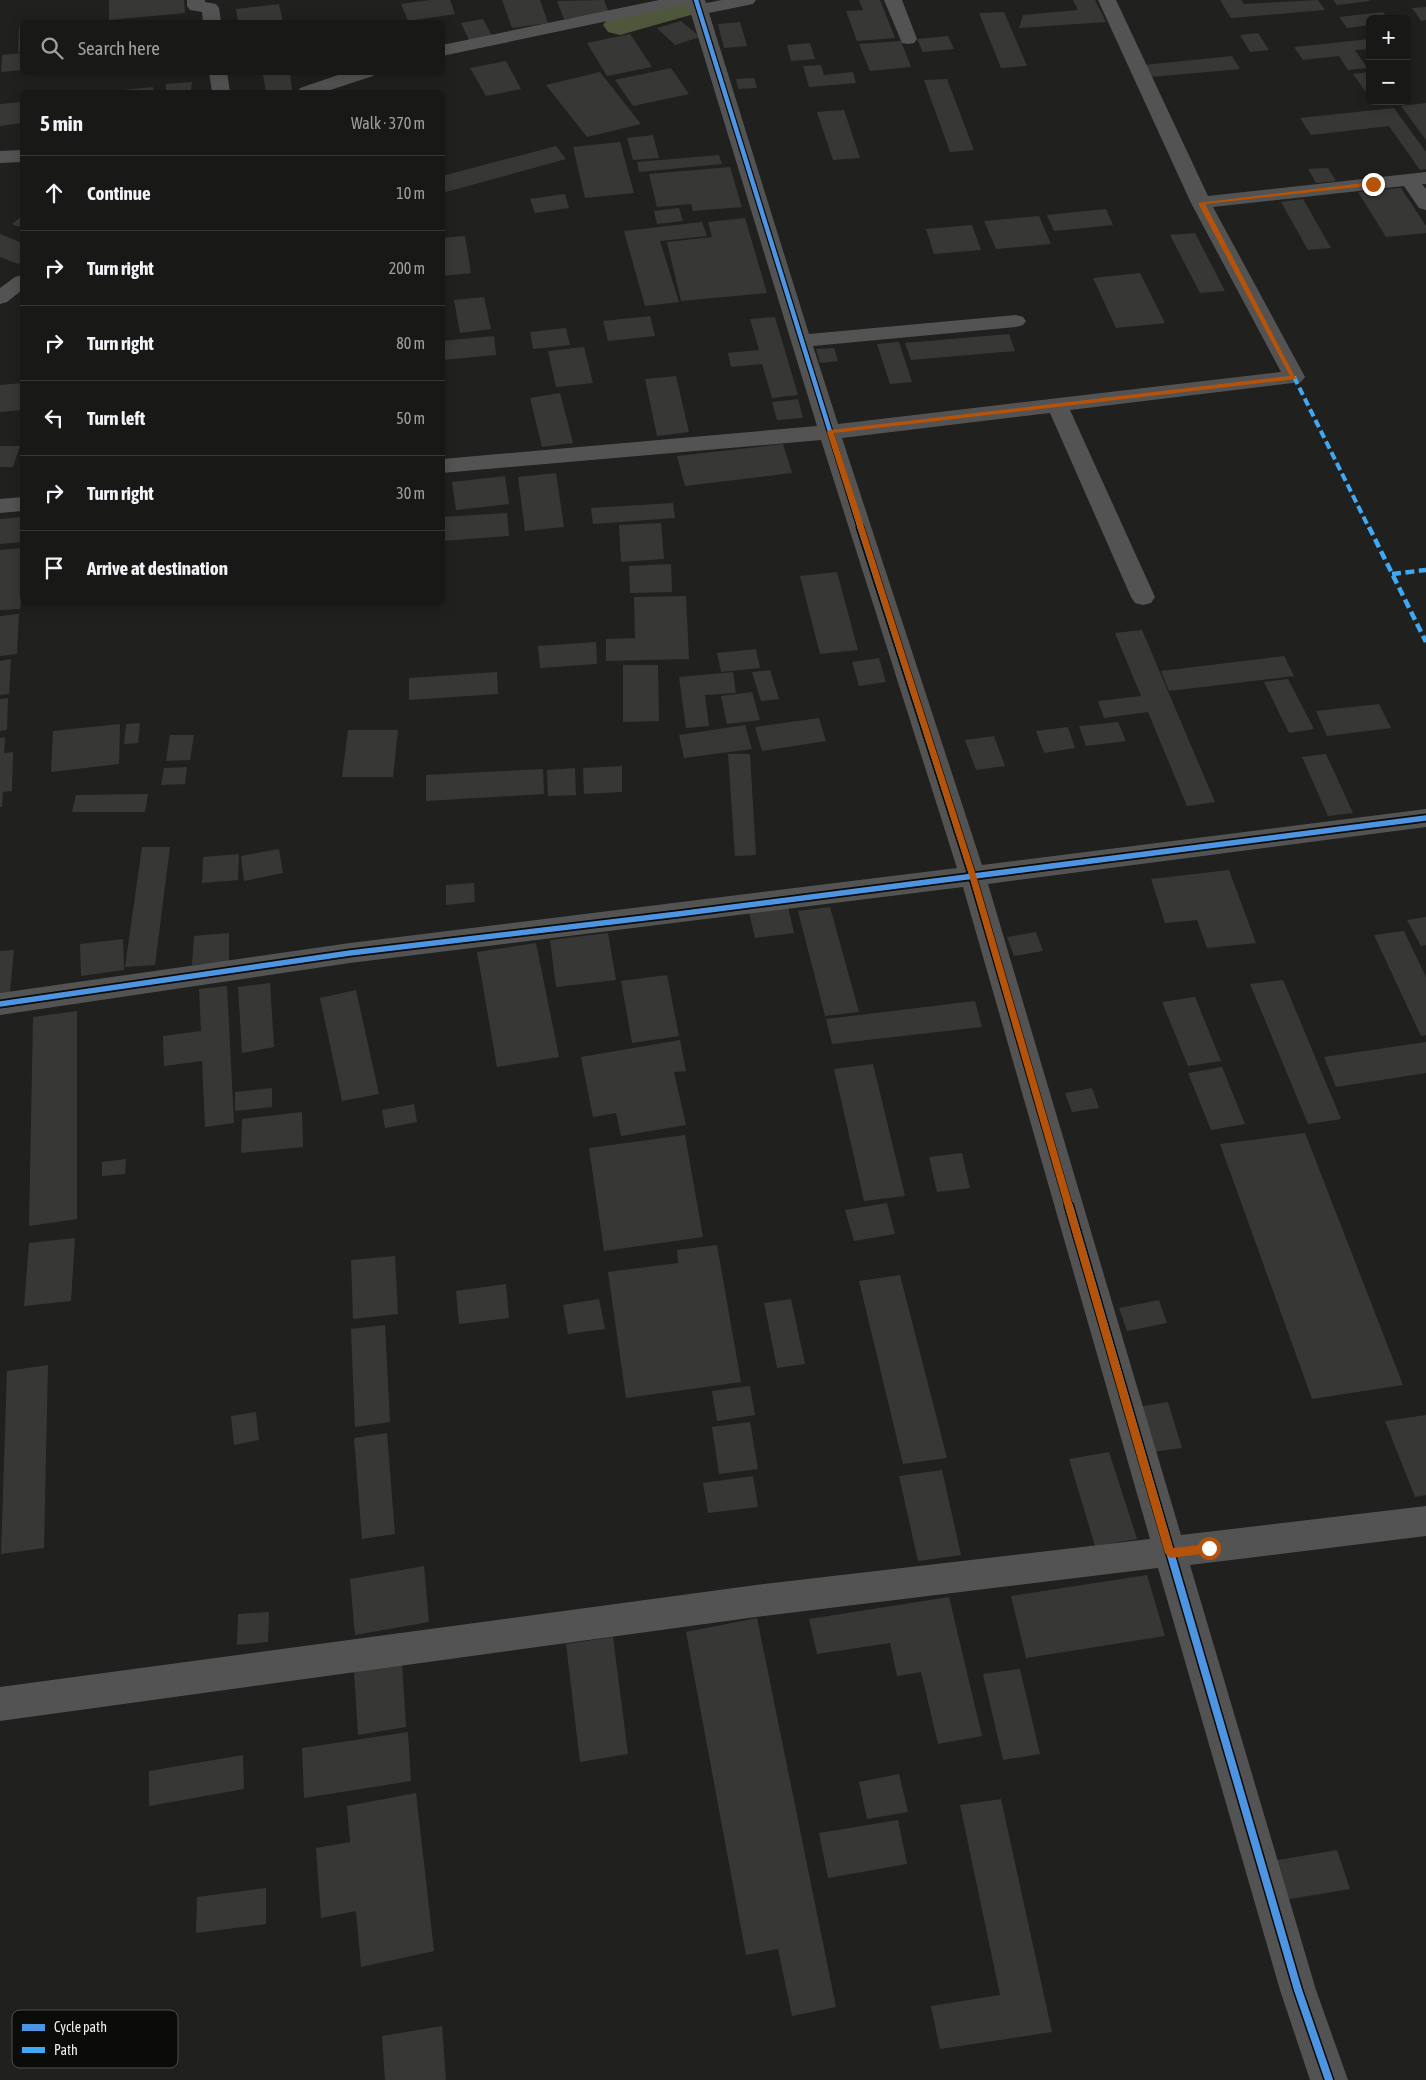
<!DOCTYPE html>
<meta charset="utf-8">
<style>
body{margin:0;font-family:"Asap Condensed",sans-serif;background:#252623;color:#f1f3f6}
.controls{position:absolute;right:15px;top:15px;display:grid;overflow:hidden;border-radius:8px;box-shadow:0 2px 12px #0003}
.controls button{width:45px;height:45px;display:grid;place-items:center;padding:0;border:0;border-bottom:1px solid #363835;background:#181916;color:#f1f3f6;font:25px sans-serif}
.stop{position:absolute;width:15px;height:15px;margin:-11px;border:4px solid #b45309;border-radius:50%;background:#fff}
.stop.end{background:#b45309;border-color:#fff;box-shadow:0 1px 5px #0008}
.list{margin:0;padding:0;list-style:none}
h2{display:flex;justify-content:space-between;align-items:center;height:65px;margin:0;padding:0 20px;font-size:21px}
h2 small{font-size:16px;font-weight:400;color:#9fa0a1}
.list li{display:grid;grid-template-columns:32px 1fr auto;gap:15px;align-items:center;box-sizing:border-box;height:75px;padding:0 20px;border-top:1px solid #363835}
.list b{display:block;font-size:19px;white-space:nowrap}
.list em{font-size:16px;font-style:normal;color:#9fa0a1}
.icon{flex:none;width:28px;height:28px;fill:none;stroke:currentColor;stroke-width:2;stroke-linecap:round;stroke-linejoin:round}
.map{position:relative;flex:none;width:1426px;height:2080px;overflow:hidden}
.search{position:absolute;background:#181916;box-shadow:0 2px 12px #0003;left:20px;top:20px;width:425px;height:55px;display:flex;align-items:center;gap:12px;box-sizing:border-box;padding:0 18px;border-radius:8px;color:#9fa0a1;font-size:19px}
.panel{position:absolute;background:#181916;box-shadow:0 2px 12px #0003;left:20px;top:90px;width:425px;height:515px;border-radius:8px}
.map>svg:first-child{display:block}
.lines{fill:none;stroke-linecap:round;stroke-linejoin:round}
.canal{fill:#4e573c;fill-rule:evenodd}
.building{fill:#373835}
.minor{fill:#535353;fill-rule:evenodd}
.quiet-far1{stroke:#3fa9f5;stroke-width:4;stroke-dasharray:8 4;stroke-linecap:butt}
.quiet{stroke:#3fa9f5;stroke-width:4.5;stroke-dasharray:9 4.5;stroke-linecap:butt}
.cycleway-far2-casing{stroke:#0b0b09;stroke-width:7}
.cycleway-far1-casing{stroke:#0b0b09;stroke-width:9}
.cycleway-casing{stroke:#0b0b09;stroke-width:11}
.cycleway-far2{stroke:#4d94e3;stroke-width:4.5}
.cycleway-far1{stroke:#4d94e3;stroke-width:5.5}
.cycleway{stroke:#4d94e3;stroke-width:8}
.route{fill:#b45309}
.key{fill:#0b0b09;stroke:#4f504d;stroke-width:1}
.key-label{font-size:14px;fill:#eef0ec}
</style>
<div class="map">
<svg width="1426" height="2080" viewBox="0 0 1426 2080">
<rect width="100%" height="100%" fill="#20211e"/>
<g class="lines">
<path class="canal" d="M 670,0 L 702,0 L 706,5 L 701,12 L 620,35 L 608,32 L 603,25 L 608,18 Z"/>
</g>
<path class="building" d="M 109,0 L 184,0 L 185,13 L 109,20 Z
M 430,0 L 450,0 L 455,14 L 408,21 L 401,4 Z
M 502,0 L 540,0 L 548,23 L 512,28 Z
M 604,0 L 609,13 L 564,19 L 557,1 Z
M 859,0 L 880,0 L 895,38 L 857,41 L 846,11 L 863,10 Z
M 1073,0 L 1095,0 L 1106,22 L 1019,28 L 1023,15 L 1078,10 Z
M 1220,0 L 1241,0 L 1244,4 L 1318,0 L 1325,10 L 1231,18 Z
M 1333,0 L 1369,0 L 1370,1 L 1337,5 Z
M 279,4 L 283,22 L 238,22 L 236,9 Z
M 1426,7 L 1426,20 L 1421,21 L 1412,8 Z
M 1004,12 L 1027,66 L 1001,68 L 979,13 Z
M 1383,12 L 1388,19 L 1370,19 L 1370,25 L 1347,28 L 1339,17 Z
M 483,19 L 492,36 L 469,40 L 461,23 Z
M 681,21 L 700,37 L 675,45 L 657,28 Z
M 740,22 L 747,46 L 724,48 L 718,24 Z
M 19,27 L 22,27 L 22,51 L 18,52 Z
M 1258,33 L 1269,50 L 1250,52 L 1240,35 Z
M 630,34 L 652,67 L 607,76 L 587,43 Z
M 948,36 L 954,49 L 923,52 L 917,39 Z
M 1370,39 L 1370,49 L 1355,50 L 1367,68 L 1348,70 L 1339,56 L 1303,60 L 1294,47 Z
M 901,41 L 911,67 L 870,71 L 859,44 Z
M 810,43 L 815,59 L 791,61 L 787,45 Z
M 22,53 L 22,70 L 1,72 L 2,55 Z
M 1232,56 L 1240,69 L 1151,77 L 1144,65 Z
M 506,61 L 521,89 L 486,96 L 470,68 Z
M 821,65 L 824,75 L 853,72 L 856,83 L 809,87 L 803,66 Z
M 671,68 L 689,94 L 633,106 L 615,80 Z
M 600,72 L 641,124 L 587,137 L 546,85 Z
M 1370,72 L 1370,98 L 1353,74 Z
M 290,73 L 292,90 L 266,92 L 263,75 Z
M 754,78 L 757,88 L 738,89 L 736,79 Z
M 947,79 L 974,150 L 950,152 L 924,80 Z
M 192,82 L 191,92 L 166,92 L 166,84 Z
M 153,87 L 154,92 L 112,92 L 111,91 Z
M 22,102 L 22,123 L 0,126 L 0,104 Z
M 1426,103 L 1426,140 L 1401,106 Z
M 1394,108 L 1426,152 L 1426,169 L 1420,170 L 1389,126 L 1311,135 L 1300,118 Z
M 844,110 L 860,158 L 833,160 L 817,112 Z
M 653,135 L 659,158 L 633,160 L 627,138 Z
M 620,142 L 634,193 L 585,198 L 573,147 Z
M 556,146 L 566,159 L 446,192 L 442,187 L 442,176 Z
M 719,155 L 722,164 L 639,172 L 637,162 Z
M 730,167 L 742,207 L 693,211 L 691,204 L 657,207 L 649,174 Z
M 1328,168 L 1336,181 L 1316,183 L 1308,169 Z
M 1401,188 L 1426,226 L 1426,233 L 1386,237 L 1358,192 Z
M 565,194 L 569,208 L 535,213 L 530,199 Z
M 1303,199 L 1331,248 L 1308,250 L 1281,202 Z
M 679,208 L 683,221 L 657,224 L 654,211 Z
M 1106,209 L 1113,225 L 1054,231 L 1047,215 Z
M 22,216 L 22,228 L 12,224 Z
M 1039,216 L 1051,244 L 996,249 L 984,221 Z
M 745,218 L 767,293 L 681,301 L 667,242 L 712,237 L 708,222 Z
M 702,222 L 707,236 L 660,241 L 679,302 L 645,306 L 624,231 Z
M 972,225 L 981,250 L 934,254 L 926,229 Z
M 1195,233 L 1225,291 L 1200,293 L 1170,235 Z
M 0,234 L 22,243 L 22,261 L 18,264 L 0,257 Z
M 465,236 L 471,273 L 442,276 L 442,238 Z
M 1140,273 L 1165,323 L 1116,328 L 1093,278 Z
M 484,297 L 491,329 L 460,333 L 454,300 Z
M 650,316 L 655,336 L 608,341 L 603,321 Z
M 775,317 L 798,395 L 772,398 L 762,364 L 731,367 L 728,353 L 759,350 L 750,319 Z
M 566,328 L 570,345 L 533,349 L 530,332 Z
M 1009,334 L 1015,351 L 911,360 L 905,343 Z
M 494,336 L 496,355 L 442,360 L 442,341 Z
M 899,342 L 912,382 L 890,384 L 877,344 Z
M 584,347 L 593,383 L 556,387 L 548,351 Z
M 834,348 L 838,361 L 820,363 L 816,349 Z
M 676,376 L 689,432 L 657,436 L 645,379 Z
M 22,383 L 22,410 L 0,412 L 0,385 Z
M 560,393 L 573,443 L 542,447 L 530,398 Z
M 798,399 L 803,418 L 777,420 L 772,402 Z
M 783,444 L 792,473 L 685,486 L 677,456 Z
M 0,446 L 20,446 L 13,467 L 0,467 Z
M 556,473 L 564,527 L 525,531 L 518,477 Z
M 505,476 L 509,504 L 456,510 L 452,482 Z
M 673,503 L 675,518 L 593,524 L 591,508 Z
M 507,513 L 509,536 L 442,541 L 442,517 Z
M 22,517 L 22,542 L 0,544 L 0,519 Z
M 661,523 L 664,559 L 621,562 L 619,525 Z
M 22,548 L 22,590 L 20,609 L 0,610 L 0,550 Z
M 671,564 L 672,592 L 630,593 L 629,566 Z
M 837,572 L 858,650 L 820,654 L 800,576 Z
M 686,596 L 689,659 L 606,661 L 606,639 L 635,638 L 634,597 Z
M 19,614 L 17,654 L 0,656 L 0,616 Z
M 1142,630 L 1215,802 L 1187,806 L 1148,712 L 1104,718 L 1098,701 L 1141,696 L 1115,633 Z
M 596,642 L 597,664 L 540,668 L 538,646 Z
M 756,649 L 760,668 L 721,672 L 717,653 Z
M 1284,656 L 1294,676 L 1169,691 L 1161,671 Z
M 879,658 L 886,682 L 859,686 L 852,662 Z
M 11,659 L 9,694 L 0,695 L 0,661 Z
M 623,665 L 658,665 L 659,721 L 623,722 Z
M 770,670 L 779,699 L 761,701 L 752,672 Z
M 497,672 L 498,694 L 409,700 L 409,678 Z
M 733,672 L 736,693 L 705,695 L 709,726 L 686,728 L 679,677 Z
M 1288,679 L 1314,729 L 1289,733 L 1264,682 Z
M 752,692 L 760,720 L 727,724 L 721,696 Z
M 8,698 L 7,730 L 0,731 L 0,699 Z
M 1379,704 L 1391,728 L 1327,736 L 1316,711 Z
M 819,718 L 826,741 L 762,751 L 755,727 Z
M 1118,722 L 1126,741 L 1086,746 L 1079,726 Z
M 140,723 L 138,743 L 124,744 L 126,724 Z
M 120,724 L 119,764 L 51,772 L 53,731 Z
M 745,725 L 752,749 L 684,758 L 679,735 Z
M 1068,727 L 1075,748 L 1044,753 L 1036,731 Z
M 348,730 L 398,730 L 393,777 L 342,777 Z
M 170,735 L 194,735 L 190,760 L 166,761 Z
M 994,736 L 1005,766 L 976,770 L 965,740 Z
M 5,737 L 4,753 L 13,752 L 12,791 L 3,792 L 2,807 L 0,807 L 0,738 Z
M 728,754 L 750,754 L 756,855 L 735,856 Z
M 1326,754 L 1353,813 L 1328,816 L 1302,757 Z
M 622,766 L 622,792 L 584,794 L 583,768 Z
M 187,767 L 185,784 L 161,785 L 164,768 Z
M 575,768 L 576,795 L 548,796 L 547,770 Z
M 543,769 L 544,794 L 426,801 L 426,775 Z
M 148,794 L 145,812 L 72,812 L 76,795 Z
M 142,847 L 170,847 L 155,965 L 125,967 Z
M 279,849 L 283,873 L 244,881 L 241,856 Z
M 239,854 L 238,880 L 202,883 L 203,857 Z
M 1229,870 L 1256,943 L 1207,948 L 1197,920 L 1165,923 L 1151,879 Z
M 474,883 L 475,902 L 446,905 L 446,885 Z
M 788,907 L 794,933 L 755,938 L 749,912 Z
M 830,907 L 859,1012 L 825,1016 L 798,911 Z
M 1426,917 L 1426,945 L 1421,946 L 1407,920 Z
M 1404,931 L 1426,977 L 1426,1035 L 1421,1036 L 1374,935 Z
M 1036,932 L 1043,951 L 1014,956 L 1007,937 Z
M 229,933 L 229,962 L 192,965 L 194,936 Z
M 608,933 L 616,980 L 556,987 L 550,940 Z
M 123,939 L 124,970 L 81,976 L 80,944 Z
M 536,943 L 559,1057 L 497,1067 L 477,952 Z
M 14,950 L 10,992 L 0,993 L 0,951 Z
M 667,975 L 679,1036 L 632,1043 L 621,981 Z
M 1283,980 L 1341,1119 L 1308,1124 L 1250,984 Z
M 270,983 L 274,1047 L 242,1053 L 238,987 Z
M 227,986 L 234,1123 L 205,1127 L 202,1061 L 164,1066 L 163,1036 L 201,1031 L 199,989 Z
M 356,990 L 379,1094 L 342,1101 L 320,998 Z
M 1195,997 L 1221,1061 L 1188,1066 L 1162,1002 Z
M 975,1001 L 982,1027 L 832,1044 L 826,1019 Z
M 77,1011 L 77,1219 L 29,1226 L 33,1017 Z
M 680,1040 L 686,1071 L 674,1072 L 686,1125 L 621,1136 L 616,1113 L 593,1117 L 581,1057 Z
M 1426,1042 L 1426,1073 L 1336,1087 L 1324,1057 Z
M 873,1064 L 905,1196 L 864,1201 L 834,1069 Z
M 1222,1067 L 1245,1124 L 1211,1130 L 1188,1073 Z
M 272,1088 L 272,1107 L 235,1111 L 235,1092 Z
M 1092,1088 L 1099,1108 L 1072,1112 L 1065,1093 Z
M 414,1104 L 417,1122 L 385,1128 L 382,1110 Z
M 302,1112 L 303,1147 L 241,1153 L 242,1119 Z
M 1305,1133 L 1403,1385 L 1312,1399 L 1220,1144 Z
M 685,1135 L 703,1237 L 604,1251 L 589,1148 Z
M 962,1153 L 970,1188 L 937,1192 L 929,1157 Z
M 126,1159 L 125,1174 L 102,1176 L 102,1162 Z
M 887,1203 L 895,1234 L 854,1241 L 845,1210 Z
M 75,1238 L 71,1301 L 24,1306 L 29,1243 Z
M 717,1245 L 741,1382 L 626,1398 L 608,1272 L 678,1263 L 677,1250 Z
M 395,1256 L 398,1314 L 353,1319 L 351,1260 Z
M 900,1275 L 947,1458 L 903,1464 L 859,1281 Z
M 506,1284 L 509,1318 L 459,1324 L 456,1291 Z
M 599,1299 L 605,1329 L 568,1334 L 563,1305 Z
M 791,1299 L 805,1364 L 777,1368 L 764,1303 Z
M 1159,1300 L 1167,1323 L 1127,1331 L 1119,1308 Z
M 385,1325 L 390,1422 L 355,1427 L 351,1329 Z
M 48,1365 L 44,1548 L 1,1554 L 7,1371 Z
M 750,1386 L 755,1415 L 717,1421 L 712,1391 Z
M 1168,1402 L 1182,1448 L 1151,1452 L 1137,1407 Z
M 256,1412 L 259,1440 L 234,1445 L 231,1416 Z
M 1426,1415 L 1426,1495 L 1415,1497 L 1385,1421 Z
M 750,1422 L 758,1469 L 719,1474 L 712,1427 Z
M 387,1433 L 395,1534 L 362,1539 L 354,1438 Z
M 1109,1452 L 1137,1539 L 1095,1546 L 1069,1459 Z
M 942,1470 L 961,1555 L 918,1561 L 899,1476 Z
M 753,1476 L 758,1507 L 708,1513 L 703,1483 Z
M 424,1566 L 429,1622 L 355,1635 L 350,1579 Z
M 1147,1575 L 1165,1636 L 1026,1658 L 1011,1596 Z
M 949,1597 L 982,1736 L 938,1744 L 921,1672 L 897,1676 L 890,1643 L 817,1654 L 809,1619 Z
M 269,1612 L 268,1642 L 237,1645 L 238,1614 Z
M 757,1618 L 836,2007 L 792,2016 L 778,1949 L 746,1955 L 686,1632 Z
M 613,1637 L 628,1754 L 580,1762 L 566,1644 Z
M 402,1663 L 406,1727 L 358,1735 L 354,1670 Z
M 1020,1669 L 1040,1754 L 1003,1760 L 983,1674 Z
M 408,1732 L 411,1781 L 304,1798 L 302,1748 Z
M 243,1755 L 244,1789 L 149,1806 L 149,1771 Z
M 899,1774 L 908,1812 L 867,1819 L 859,1782 Z
M 416,1793 L 434,1951 L 361,1967 L 356,1911 L 321,1918 L 316,1848 L 350,1842 L 347,1806 Z
M 1001,1799 L 1052,2032 L 940,2049 L 931,2006 L 1000,1995 L 960,1805 Z
M 898,1820 L 907,1864 L 828,1878 L 819,1833 Z
M 1337,1850 L 1350,1889 L 1284,1900 L 1272,1861 Z
M 266,1888 L 266,1924 L 196,1933 L 197,1897 Z
M 442,2026 L 446,2080 L 385,2080 L 382,2036 Z"/>
<g class="lines">
<path class="minor" d="M 187,0 L 205,0 L 205,2 L 216,4 L 219,8 L 221,22 L 203,22 L 202,12 L 190,10 L 187,6 Z
M 659,0 L 705,0 L 706,3 L 722,0 L 756,0 L 753,4 L 709,13 L 809,334 L 1016,315 L 1023,317 L 1026,321 L 1023,325 L 1016,327 L 813,346 L 838,424 L 1281,372 L 1191,203 L 1098,0 L 1116,0 L 1208,196 L 1426,172 L 1426,184 L 1422,184 L 1426,189 L 1426,210 L 1419,208 L 1404,186 L 1213,207 L 1305,377 L 1301,382 L 1070,410 L 1155,597 L 1151,603 L 1143,605 L 1135,603 L 1131,597 L 1050,413 L 842,438 L 982,865 L 1426,809 L 1426,827 L 988,884 L 1181,1535 L 1426,1506 L 1426,1536 L 1190,1565 L 1316,1990 L 1348,2080 L 1310,2080 L 1280,1990 L 1158,1568 L 756,1617 L 0,1721 L 0,1687 L 756,1585 L 1150,1539 L 963,887 L 350,963 L 0,1015 L 0,993 L 350,943 L 957,868 L 821,440 L 442,473 L 442,459 L 817,426 L 688,4 L 442,56 L 442,45 Z
M 884,0 L 902,0 L 917,39 L 914,43 L 908,44 L 902,43 Z
M 209,72 L 227,72 L 230,92 L 212,92 Z
M 347,72 L 376,72 L 373,76 L 324,92 L 298,92 L 300,88 Z
M 22,150 L 22,162 L 0,163 L 0,151 Z
M 22,275 L 22,290 L 7,302 L 0,304 L 0,288 L 15,277 Z
M 22,497 L 22,511 L 0,513 L 0,499 Z"/>
<path class="quiet-far1" d="M 1294,377 L 1369,528"/>
<path class="quiet" d="M 1369,527 L 1426,642
M 1392,574 L 1426,570"/>
<defs>
<path id="cycleway-far2" d="M 696,0 L 860,528"/>
<path id="cycleway-far1" d="M 860,527 L 972,875 L 1069,1207
M 0,1004 L 350,953 L 678,914 L 1426,818"/>
<path id="cycleway" d="M 1069,1206 L 1298,1990 L 1329,2080"/>
</defs>
<use href="#cycleway-far2" class="cycleway-far2-casing"/>
<use href="#cycleway-far1" class="cycleway-far1-casing"/>
<use href="#cycleway" class="cycleway-casing"/>
<use href="#cycleway-far2" class="cycleway-far2"/>
<use href="#cycleway-far1" class="cycleway-far1"/>
<use href="#cycleway" class="cycleway"/>
</g>
<path class="route" d="M 1373,182 L 1375,185 L 1205,204 L 1296,379 L 834,433 L 976,875 L 1173,1548 L 1209,1544 L 1214,1548 L 1209,1553 L 1170,1558 L 1165,1553 L 969,875 L 827,432 L 830,430 L 1290,376 L 1198,203 Z"/>
<rect x="12" y="2010" width="166" height="58" rx="8" class="key"/>
<rect x="22" y="2024" width="23" height="7" fill="#4d94e3"/>
<rect x="22" y="2047" width="23" height="6" fill="#3fa9f5"/>
<g class="key-label">
<text x="54" y="2032">Cycle path</text>
<text x="54" y="2055">Path</text>
</g>
</svg>
<div class="controls">
<button>+</button>
<button>−</button>
</div>
<div class="stop" style="left:1209px;top:1548px"></div>
<div class="stop end" style="left:1373px;top:184px"></div>
<div class="search"><svg class="icon" aria-label="search" viewBox="0 0 24 24"><circle cx="10" cy="10" r="6"/><path d="M15 15l6 6"/></svg>Search here</div>
<section class="panel">
<h2>5 min<small>Walk · 370 m</small></h2>
<ul class="list">
<li><svg class="icon" aria-label="ahead" viewBox="0 0 24 24"><path d="M12 20V5M6 11l6-6 6 6"/></svg><div><b>Continue</b></div><em>10 m</em></li>
<li><svg class="icon" aria-label="right" viewBox="0 0 24 24"><path d="M7 20v-9h11M14 6l5 5-5 5"/></svg><div><b>Turn right</b></div><em>200 m</em></li>
<li><svg class="icon" aria-label="right" viewBox="0 0 24 24"><path d="M7 20v-9h11M14 6l5 5-5 5"/></svg><div><b>Turn right</b></div><em>80 m</em></li>
<li><svg class="icon" aria-label="left" viewBox="0 0 24 24"><path d="M17 20v-9H6M10 6l-5 5 5 5"/></svg><div><b>Turn left</b></div><em>50 m</em></li>
<li><svg class="icon" aria-label="right" viewBox="0 0 24 24"><path d="M7 20v-9h11M14 6l5 5-5 5"/></svg><div><b>Turn right</b></div><em>30 m</em></li>
<li><svg class="icon" aria-label="arrive" viewBox="0 0 24 24"><path d="M6 21V4h12l-3 4 3 4H6"/></svg><div><b>Arrive at destination</b></div></li>
</ul>
</section>
</div>
